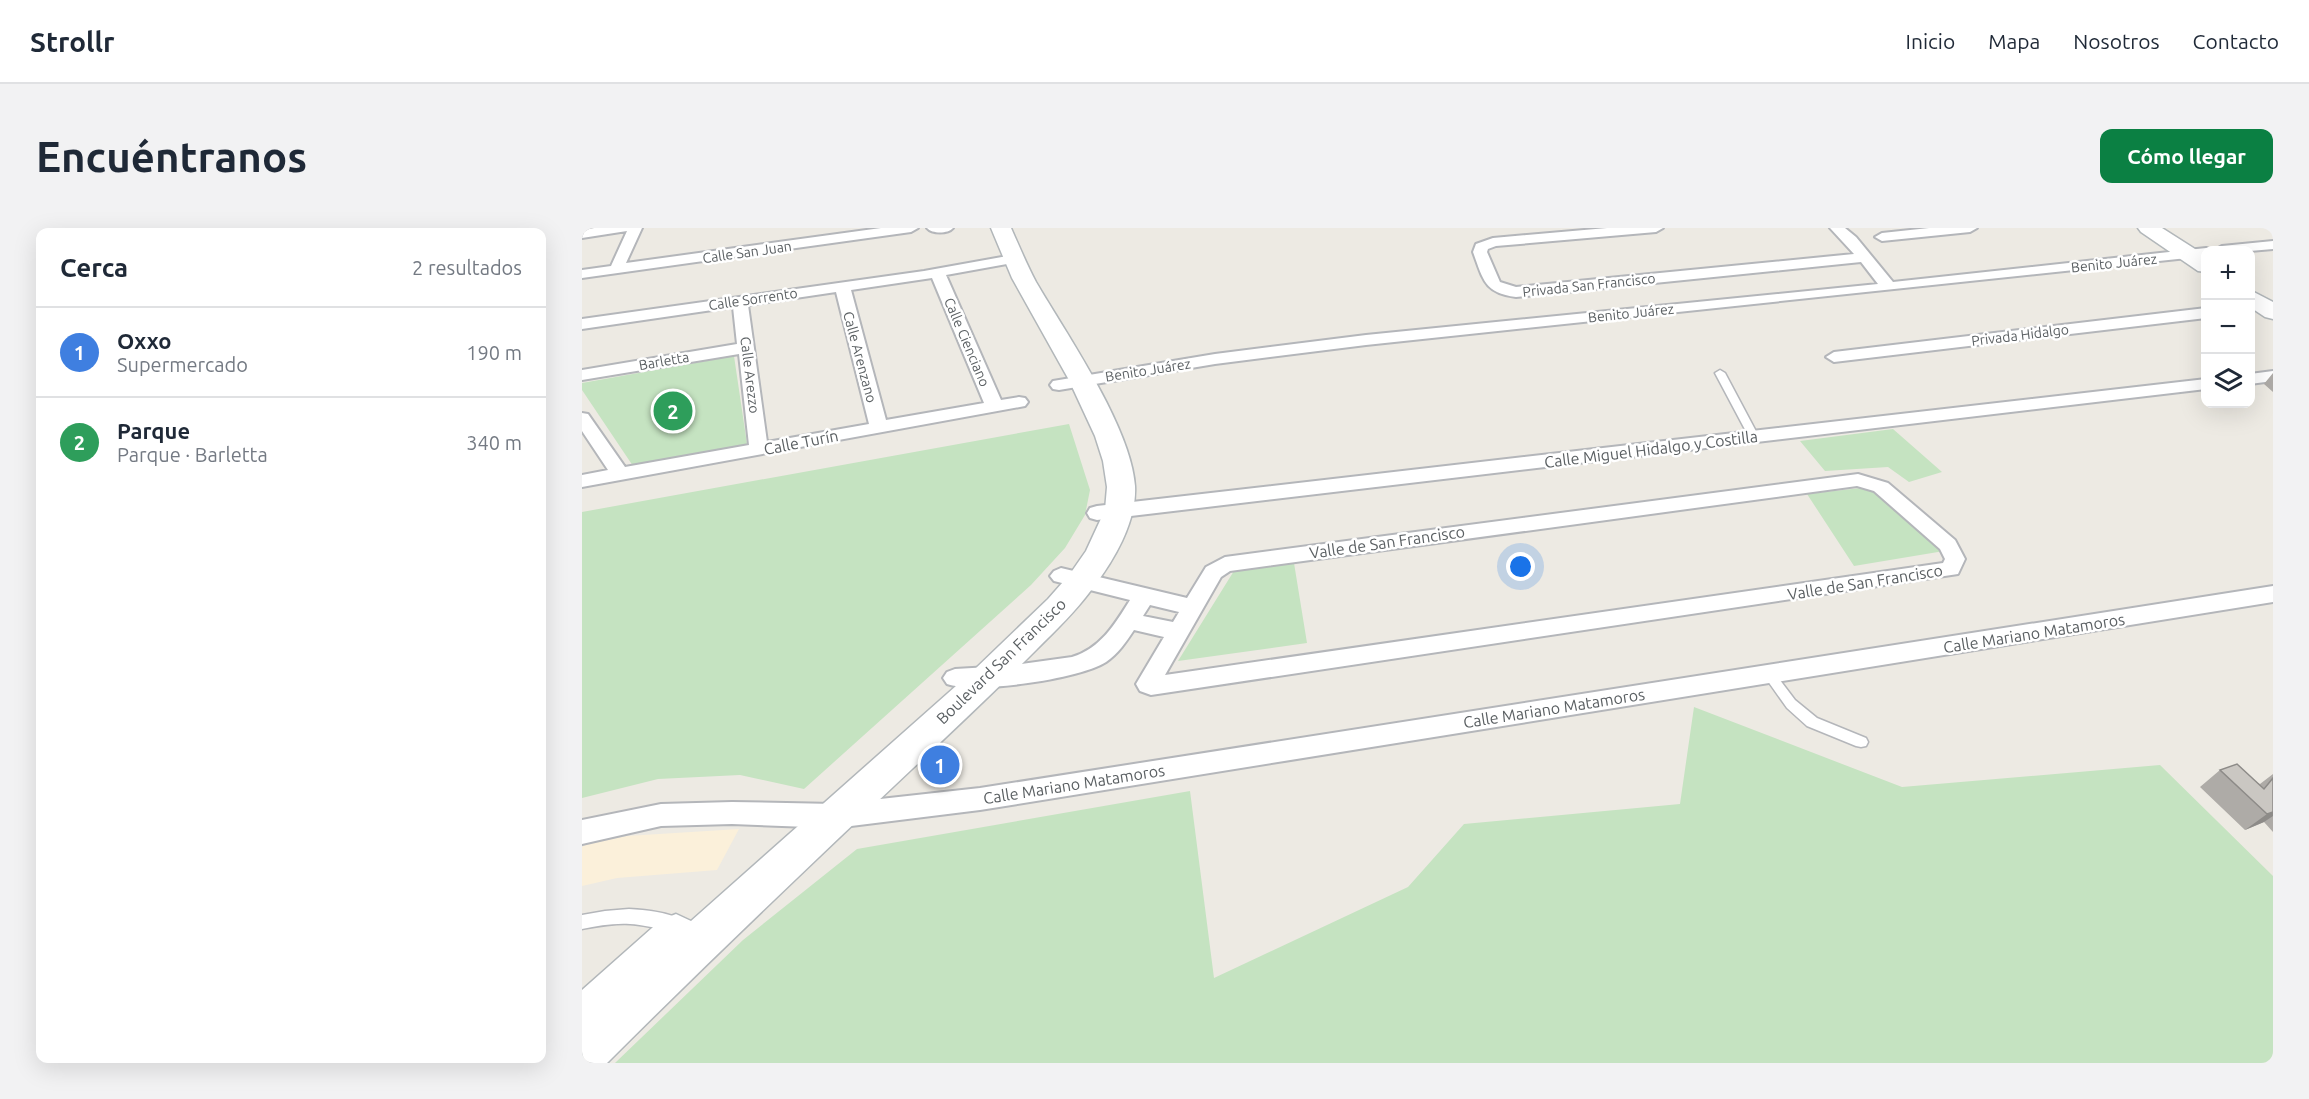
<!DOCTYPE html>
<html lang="es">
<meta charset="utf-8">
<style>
body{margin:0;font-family:Ubuntu,sans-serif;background:#f2f2f3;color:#1f2937}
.controls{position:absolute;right:18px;top:18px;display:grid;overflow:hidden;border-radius:12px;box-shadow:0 6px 24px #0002}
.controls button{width:54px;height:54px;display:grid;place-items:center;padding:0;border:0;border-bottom:2px solid #e0e1e3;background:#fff;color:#1f2937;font:30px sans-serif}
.you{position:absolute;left:939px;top:339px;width:21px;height:21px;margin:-15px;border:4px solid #fff;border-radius:50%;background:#1a73e8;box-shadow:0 0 0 9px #1a73e833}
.badge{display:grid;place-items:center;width:39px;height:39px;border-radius:50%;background:#0b8043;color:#fff;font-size:20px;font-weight:700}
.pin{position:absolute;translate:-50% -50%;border:3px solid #fff;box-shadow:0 2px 6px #0006}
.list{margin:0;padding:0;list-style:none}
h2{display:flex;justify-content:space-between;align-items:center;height:78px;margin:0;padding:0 24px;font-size:26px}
h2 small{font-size:20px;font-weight:400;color:#747a83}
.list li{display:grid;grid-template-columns:39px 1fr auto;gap:18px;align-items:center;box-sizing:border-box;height:90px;padding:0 24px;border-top:2px solid #e0e1e3}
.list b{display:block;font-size:22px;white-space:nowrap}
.list p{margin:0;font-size:20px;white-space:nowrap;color:#747a83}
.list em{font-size:20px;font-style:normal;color:#747a83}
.icon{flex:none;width:33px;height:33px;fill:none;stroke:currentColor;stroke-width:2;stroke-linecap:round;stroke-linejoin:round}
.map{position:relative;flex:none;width:1691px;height:835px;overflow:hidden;border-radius:12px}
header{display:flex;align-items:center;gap:36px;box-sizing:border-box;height:84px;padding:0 30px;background:#fff;border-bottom:2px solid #e0e1e3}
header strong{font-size:28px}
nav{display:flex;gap:33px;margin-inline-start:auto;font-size:21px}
.intro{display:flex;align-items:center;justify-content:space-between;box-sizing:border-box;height:144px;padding:0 36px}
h1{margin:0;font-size:42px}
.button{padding:15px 27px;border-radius:12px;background:#0b8043;color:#fff;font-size:21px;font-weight:700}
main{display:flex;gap:36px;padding:0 36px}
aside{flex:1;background:#fff;border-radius:12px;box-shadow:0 6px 24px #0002}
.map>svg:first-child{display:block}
.commercial{fill:#fbf0da}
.green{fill:#c5e3c1}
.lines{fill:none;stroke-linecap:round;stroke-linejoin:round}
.lane-casing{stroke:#b4b6ba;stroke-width:3}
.street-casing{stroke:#b4b6ba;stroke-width:4}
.secondary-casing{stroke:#b2b7ba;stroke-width:3}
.lane{fill:#fff;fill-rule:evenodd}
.street{fill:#fff;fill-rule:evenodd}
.secondary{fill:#fff;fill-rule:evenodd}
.wall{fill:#aeaba7}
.shaded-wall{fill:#8d8b88}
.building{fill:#cac7c2;stroke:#8d8b88;stroke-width:1.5}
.labels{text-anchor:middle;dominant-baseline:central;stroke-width:5;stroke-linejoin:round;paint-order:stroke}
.far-street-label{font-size:14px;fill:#5b6063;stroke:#fff}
.street-label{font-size:16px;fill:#5b6063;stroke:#fff}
</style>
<header>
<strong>Strollr</strong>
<nav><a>Inicio</a><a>Mapa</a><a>Nosotros</a><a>Contacto</a></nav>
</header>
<div class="intro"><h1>Encuéntranos</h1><a class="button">Cómo llegar</a></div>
<main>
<aside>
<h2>Cerca<small>2 resultados</small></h2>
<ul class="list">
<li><span class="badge" style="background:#3f7fe0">1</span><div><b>Oxxo</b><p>Supermercado</p></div><em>190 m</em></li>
<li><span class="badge" style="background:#2e9e5b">2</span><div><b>Parque</b><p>Parque · Barletta</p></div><em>340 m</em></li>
</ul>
</aside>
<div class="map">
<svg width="1691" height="835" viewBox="0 0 1691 835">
<rect width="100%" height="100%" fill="#edeae3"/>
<path class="commercial" d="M 157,601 L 135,642 L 35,650 L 0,658 L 0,619 L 5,616 L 45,608 Z"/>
<path class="green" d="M 152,128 L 165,216 L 51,238 L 0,162 L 0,155 Z
M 487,196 L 508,262 L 503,287 L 483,320 L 449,357 L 222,561 L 158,547 L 76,551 L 0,570 L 0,284 Z
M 1311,201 L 1360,244 L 1327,254 L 1306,239 L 1243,243 L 1218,213 Z
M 1288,259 L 1362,323 L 1272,338 L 1225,266 Z
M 712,335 L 725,415 L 596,433 L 655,338 Z
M 1112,479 L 1320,559 L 1578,537 L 1691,648 L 1691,835 L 33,835 L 161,712 L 275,621 L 608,563 L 632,750 L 826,659 L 882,596 L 1098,576 Z"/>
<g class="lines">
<defs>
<path id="lane" d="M 1138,142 L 1143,145 L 1177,209 L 1175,211 L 1169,211 L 1167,209 L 1133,145 Z
M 1187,441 L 1191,443 L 1213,472 L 1235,490 L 1284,510 L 1286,514 L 1284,518 L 1279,519 L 1274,518 L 1225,498 L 1205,480 L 1183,449 L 1181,446 L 1183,443 Z
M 47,681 C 65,682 83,684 99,691 L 102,696 L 99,701 C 89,705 61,696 48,696 C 31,695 16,698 0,701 L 0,687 L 23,683 Z"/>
<path id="street" d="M 12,0 L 60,0 L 44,35 L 299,0 L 336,0 L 329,4 L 0,50 L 0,42 L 29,38 L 45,3 L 0,10 L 0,2 Z
M 345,0 L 371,0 C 366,6 350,6 345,0 Z
M 1025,0 L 1081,0 L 1074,4 L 914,18 L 906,21 L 905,24 L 918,54 L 934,59 L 1272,26 L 1248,0 L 1263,0 L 1274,9 L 1311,54 L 1624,20 L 1630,22 L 1624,22 L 1624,28 L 784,117 L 633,136 L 477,162 L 471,161 L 468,157 L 471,153 L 633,126 L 784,107 L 1296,56 L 1279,34 L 934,69 C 902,65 901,51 891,24 L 894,16 L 911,10 Z
M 1347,0 L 1395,0 L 1388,4 L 1300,13 L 1293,9 L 1300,5 Z
M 1691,13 L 1691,21 L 1668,23 L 1633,22 L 1640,18 Z
M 431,27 L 438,31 L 436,34 L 364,47 L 419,172 L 437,169 L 443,170 L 446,174 L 443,178 L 0,259 L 0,247 L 26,242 L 0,203 L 0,185 L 6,186 L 43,239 L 167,217 L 157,126 L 0,152 L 0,142 L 155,116 L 151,79 L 0,101 L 0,91 L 342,43 ZM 350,50 L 402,175 L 304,192 L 269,62 ZM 254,64 L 287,196 L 185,214 L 166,77 Z
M 1624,80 L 1624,90 L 1252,134 L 1244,129 L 1252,124 Z
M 1691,143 L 1691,153 L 1668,156 L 1668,146 Z
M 1624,151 L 1624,161 L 515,292 L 508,290 L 505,285 L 508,280 L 515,278 Z
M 1276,246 L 1306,255 L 1373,312 L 1383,331 L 1376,346 L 569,467 L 558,463 L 554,456 L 582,409 L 552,402 C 544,414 536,426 524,434 C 498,451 394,466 365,456 L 361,450 L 365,444 L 373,441 L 425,438 L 490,429 C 519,420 533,396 548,372 L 472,353 L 468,348 L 472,343 L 479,340 L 605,370 L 624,339 L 643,329 ZM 1275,258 L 1292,263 L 1358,321 L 1363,331 L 1361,335 L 583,447 L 639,349 L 648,343 ZM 568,377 L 597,384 L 591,394 L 561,388 Z
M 1691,358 L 1691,374 L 398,582 L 253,600 L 150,596 L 79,598 L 0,616 L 0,592 L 79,576 L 150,574 L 253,576 L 398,560 Z"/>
<path id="secondary" d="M 409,0 L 429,0 C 437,18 445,37 454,54 C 485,107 549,199 553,258 C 555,294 531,334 510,361 C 494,383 474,402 455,421 C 414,462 372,502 330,541 C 227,638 125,735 25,835 L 0,835 L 0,762 L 79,692 L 94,686 L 109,693 L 392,442 L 466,371 L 488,346 L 504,323 L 523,282 L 525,259 L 521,233 L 513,208 L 487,152 L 430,50 Z
M 1556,0 L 1580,0 L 1624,28 L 1624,44 L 1616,43 L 1559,4 Z
M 1668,62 L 1691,74 L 1691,91 L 1683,89 L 1668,79 Z"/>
</defs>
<use href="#lane" class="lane-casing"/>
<use href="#street" class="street-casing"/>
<use href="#secondary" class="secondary-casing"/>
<use href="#lane" class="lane"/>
<use href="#street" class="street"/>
<use href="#secondary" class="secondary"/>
</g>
<path class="wall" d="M 1691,145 L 1691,164 L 1682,156 Z
M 1638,542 L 1678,556 L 1691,546 L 1691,604 L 1682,594 L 1663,602 L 1618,559 Z"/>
<path class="shaded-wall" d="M 1691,584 L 1691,588 L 1682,594 L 1663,602 L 1685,586 Z"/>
<path class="building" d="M 1655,536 L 1682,561 L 1691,550 L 1691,584 L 1685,586 L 1638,542 Z"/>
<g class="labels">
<g class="far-street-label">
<text transform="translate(165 24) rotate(-8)">Calle San Juan</text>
<text transform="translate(1532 35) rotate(-6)">Benito Juárez</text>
<text transform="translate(1007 57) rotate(-6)">Privada San Francisco</text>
<text transform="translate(171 71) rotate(-8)">Calle Sorrento</text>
<text transform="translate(1049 85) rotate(-6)">Benito Juárez</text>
<text transform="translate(1438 107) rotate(-7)">Privada Hidalgo</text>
<text transform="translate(385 114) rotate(67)">Calle Cienciano</text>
<text transform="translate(278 129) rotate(75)">Calle Arenzano</text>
<text transform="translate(82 133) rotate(-10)">Barletta</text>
<text transform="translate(566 142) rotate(-9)">Benito Juárez</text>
<text transform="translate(168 147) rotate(83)">Calle Arezzo</text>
</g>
<g class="street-label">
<text transform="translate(219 214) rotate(-11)">Calle Turín</text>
<text transform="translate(1069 221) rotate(-7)">Calle Miguel Hidalgo y Costilla</text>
<text transform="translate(805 314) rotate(-8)">Valle de San Francisco</text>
<text transform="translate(1283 354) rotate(-9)">Valle de San Francisco</text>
<text transform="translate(1452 405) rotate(-9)">Calle Mariano Matamoros</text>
<text transform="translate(419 433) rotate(-44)">Boulevard San Francisco</text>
<text transform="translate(972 480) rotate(-9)">Calle Mariano Matamoros</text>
<text transform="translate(492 556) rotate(-9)">Calle Mariano Matamoros</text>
</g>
</g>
</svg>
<div class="controls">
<button>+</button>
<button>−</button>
<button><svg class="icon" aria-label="layers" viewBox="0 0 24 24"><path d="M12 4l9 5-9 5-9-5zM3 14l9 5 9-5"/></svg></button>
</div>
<div class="you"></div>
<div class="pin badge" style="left:358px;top:537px;background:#3f7fe0">1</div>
<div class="pin badge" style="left:91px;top:183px;background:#2e9e5b">2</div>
</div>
</main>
